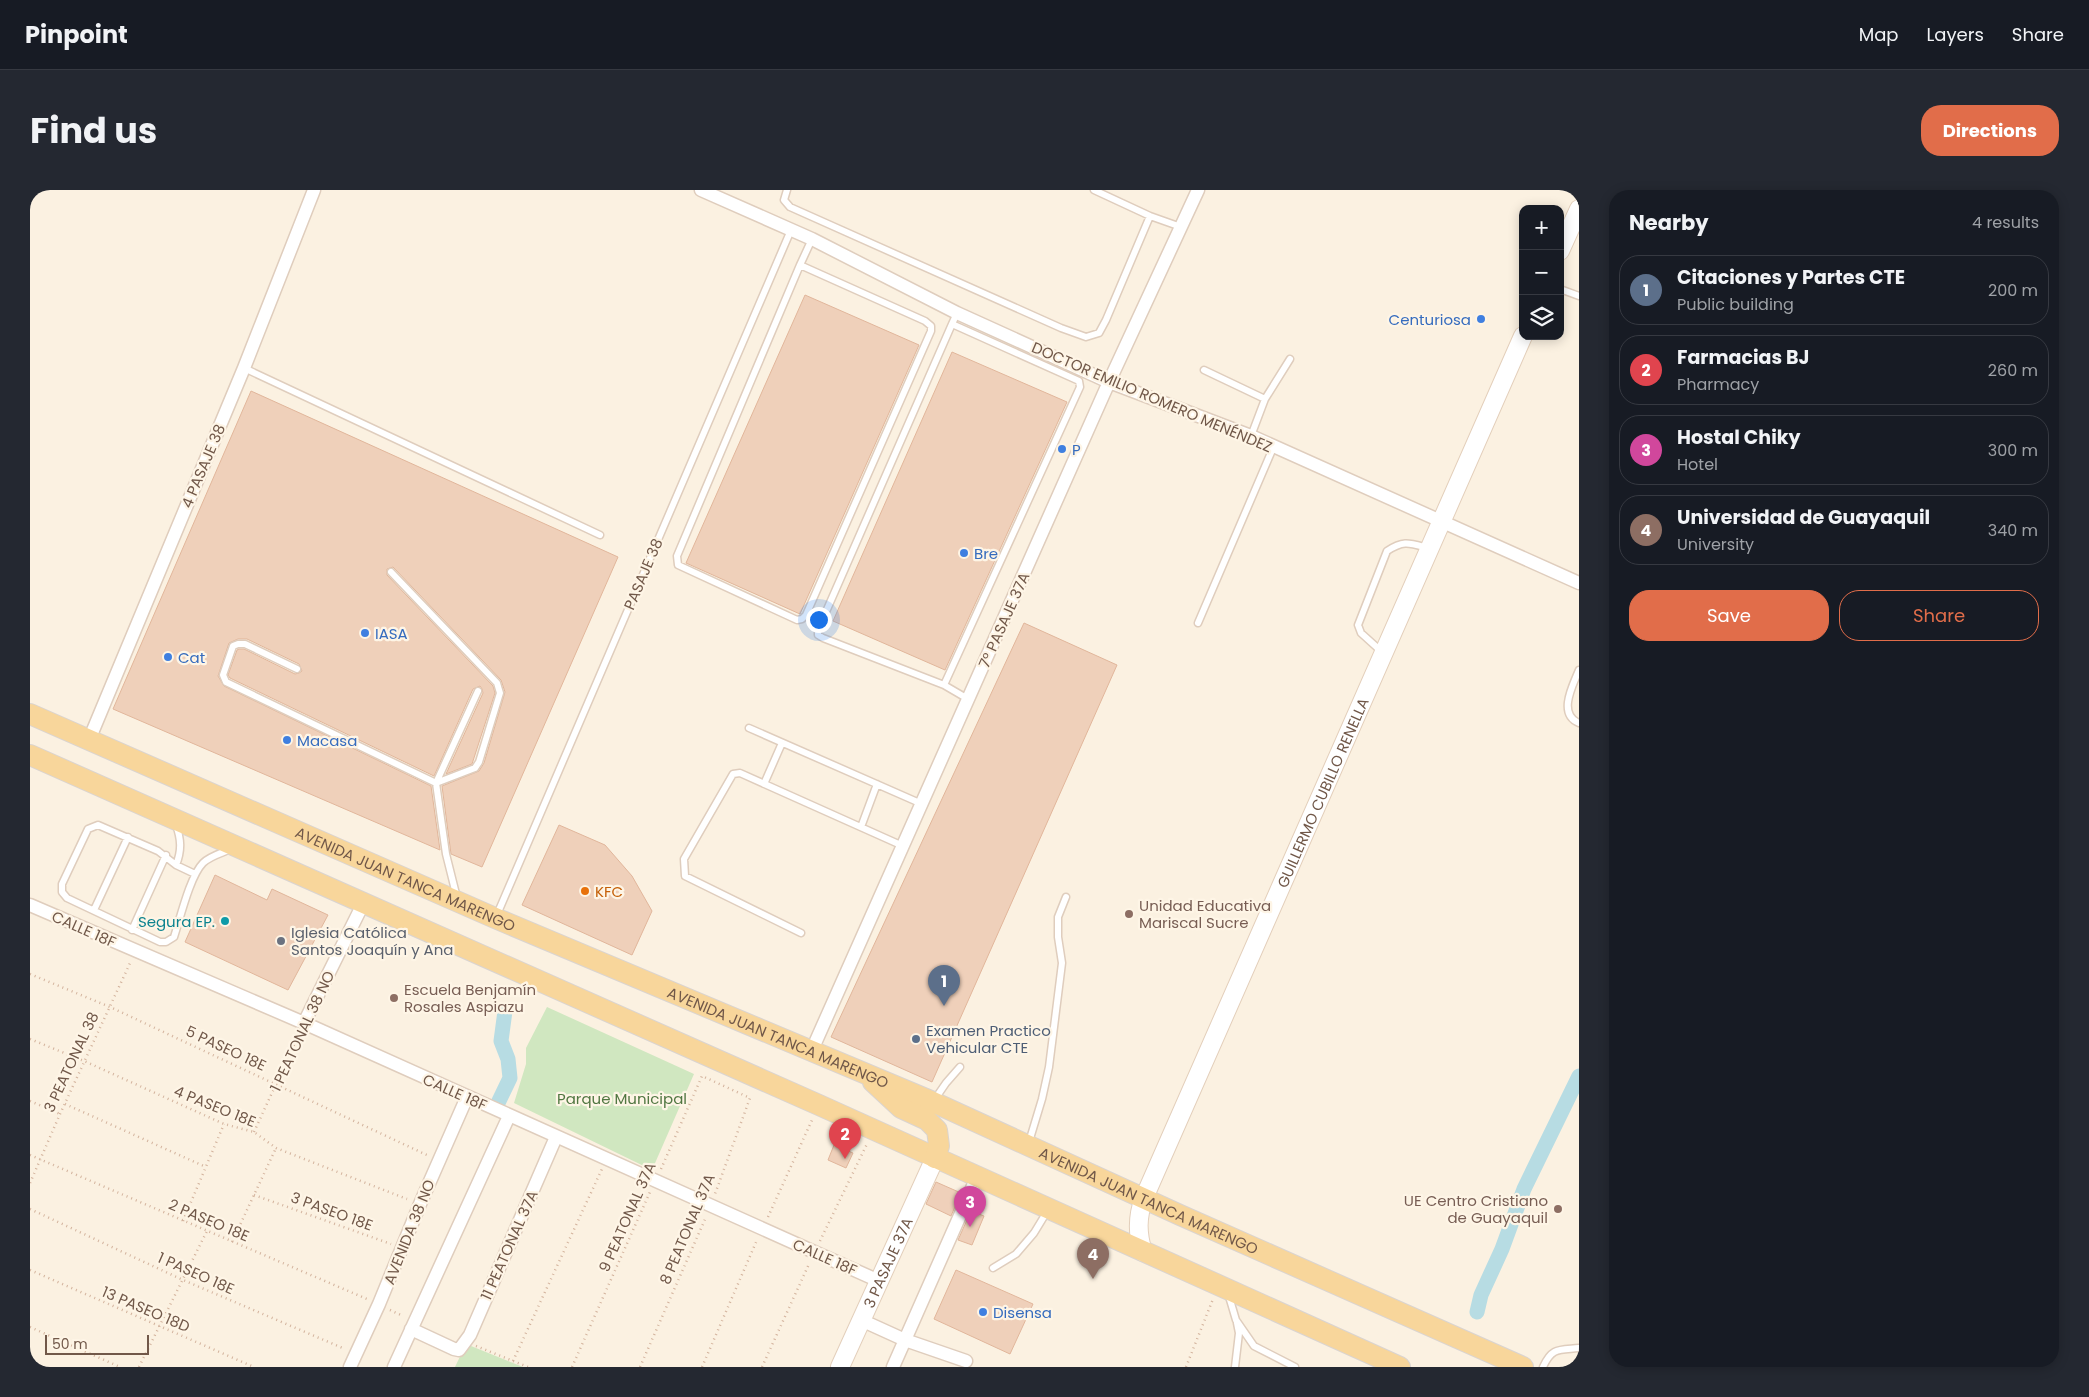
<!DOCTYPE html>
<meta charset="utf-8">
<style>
body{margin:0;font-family:Poppins,sans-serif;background:#242831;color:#f1f3f6}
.controls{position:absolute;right:15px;top:15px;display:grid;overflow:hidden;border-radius:10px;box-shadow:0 2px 12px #0003}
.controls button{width:45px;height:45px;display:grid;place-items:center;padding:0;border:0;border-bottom:1px solid #363941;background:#171b24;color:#f1f3f6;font:25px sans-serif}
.scale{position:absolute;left:15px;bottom:12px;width:104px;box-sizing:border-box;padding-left:5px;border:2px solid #715849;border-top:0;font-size:14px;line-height:18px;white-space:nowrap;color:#715849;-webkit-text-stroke:4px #fef5e6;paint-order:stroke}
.you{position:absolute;left:788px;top:429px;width:18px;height:18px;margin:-12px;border:4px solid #fff;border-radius:50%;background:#1a73e8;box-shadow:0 0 0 8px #1a73e833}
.badge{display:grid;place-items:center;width:32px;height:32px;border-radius:50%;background:#e16d4a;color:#fff;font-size:16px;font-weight:700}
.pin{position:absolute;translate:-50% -41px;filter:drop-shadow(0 1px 2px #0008)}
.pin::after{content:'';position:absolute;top:26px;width:18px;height:15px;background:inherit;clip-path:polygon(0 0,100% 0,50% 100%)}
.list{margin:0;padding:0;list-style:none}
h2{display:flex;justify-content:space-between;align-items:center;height:65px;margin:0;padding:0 20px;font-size:21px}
h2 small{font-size:16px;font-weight:400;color:#9ea1a6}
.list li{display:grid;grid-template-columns:32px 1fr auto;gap:15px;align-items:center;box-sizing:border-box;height:70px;margin:0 10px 10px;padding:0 10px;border:1px solid #363941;border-radius:20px}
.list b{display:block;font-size:19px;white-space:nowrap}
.list p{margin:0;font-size:16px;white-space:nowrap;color:#9ea1a6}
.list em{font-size:16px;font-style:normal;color:#9ea1a6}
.actions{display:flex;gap:10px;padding:15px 20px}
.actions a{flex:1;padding:11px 0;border:1px solid #e16d4a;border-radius:20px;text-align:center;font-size:18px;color:#e16d4a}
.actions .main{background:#e16d4a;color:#fff}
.icon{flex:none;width:28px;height:28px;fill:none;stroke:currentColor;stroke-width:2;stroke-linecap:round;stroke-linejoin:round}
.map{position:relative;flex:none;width:1549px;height:1177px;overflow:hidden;border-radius:20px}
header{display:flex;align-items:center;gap:30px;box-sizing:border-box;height:70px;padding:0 25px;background:#171b24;border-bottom:1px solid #363941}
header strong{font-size:24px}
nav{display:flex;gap:28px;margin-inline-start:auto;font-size:18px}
.intro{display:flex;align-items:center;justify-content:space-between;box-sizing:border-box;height:120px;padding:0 30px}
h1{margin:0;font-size:35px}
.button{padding:12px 22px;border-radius:20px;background:#e16d4a;color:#fff;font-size:18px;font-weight:700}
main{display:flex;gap:30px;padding:0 30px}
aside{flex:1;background:#171b24;border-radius:20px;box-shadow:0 2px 12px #0003}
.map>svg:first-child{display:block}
.green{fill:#d0e7c0}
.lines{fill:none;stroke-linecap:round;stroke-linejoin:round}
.canal{stroke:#b7dce3;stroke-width:15}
.building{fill:#efd0ba;stroke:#e1b69b}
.lane-casing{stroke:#dfcdbd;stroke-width:9}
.street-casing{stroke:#dfcdbd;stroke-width:15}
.secondary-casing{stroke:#e3cfbb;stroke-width:20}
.primary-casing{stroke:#dad4d0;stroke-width:22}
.path{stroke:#d3b39d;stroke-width:2.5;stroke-dasharray:1 4;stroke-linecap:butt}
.lane{stroke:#fff;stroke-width:6}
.street{stroke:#fff;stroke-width:12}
.secondary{stroke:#fff;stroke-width:18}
.primary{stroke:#f8d69b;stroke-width:20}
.shop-dot{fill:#3f7fe0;stroke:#fef5e6;stroke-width:2}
.food-dot{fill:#e8710a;stroke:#fef5e6;stroke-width:2}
.education-dot{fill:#8d6e63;stroke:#fef5e6;stroke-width:2}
.culture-dot{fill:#0f9aa8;stroke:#fef5e6;stroke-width:2}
.worship-dot{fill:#6b7280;stroke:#fef5e6;stroke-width:2}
.service-dot{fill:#5c6f8a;stroke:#fef5e6;stroke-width:2}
.labels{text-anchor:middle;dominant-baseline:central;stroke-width:4.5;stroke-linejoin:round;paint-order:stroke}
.shop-label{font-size:15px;fill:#366cbe;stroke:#fef5e6;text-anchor:start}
.street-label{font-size:15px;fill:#715849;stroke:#fef5e6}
.food-label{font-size:15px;fill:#c56008;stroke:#fef5e6;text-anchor:start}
.education-label{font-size:15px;fill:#785e54;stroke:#fef5e6;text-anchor:start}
.culture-label{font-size:15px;fill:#0d838f;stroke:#fef5e6;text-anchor:end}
.worship-label{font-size:15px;fill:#5b616d;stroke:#fef5e6;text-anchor:start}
.service-label{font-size:15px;fill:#4e5e75;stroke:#fef5e6;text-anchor:start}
.park-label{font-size:15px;fill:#517742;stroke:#fef5e6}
</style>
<header>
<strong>Pinpoint</strong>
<nav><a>Map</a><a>Layers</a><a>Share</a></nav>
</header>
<div class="intro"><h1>Find us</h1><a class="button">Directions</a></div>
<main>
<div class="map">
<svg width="1549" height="1177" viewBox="0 0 1549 1177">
<rect width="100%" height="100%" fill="#fbf1e1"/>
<path class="green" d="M 517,817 L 664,884 L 622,980 L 484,913 L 496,874 L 496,858 Z
M 436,1154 L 493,1177 L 425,1177 Z"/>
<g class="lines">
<path class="canal" d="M 468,913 L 480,888 L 478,869 L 471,851 L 475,821
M 1447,1122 L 1451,1105 L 1472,1059 L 1494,999 L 1549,886"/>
</g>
<path class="building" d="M 775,105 L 889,155 L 770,424 L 656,373 Z
M 922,162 L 1037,212 L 915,480 L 803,431 Z
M 221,201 L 588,367 L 452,677 L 421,664 L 412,596 L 449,581 L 454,573 L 475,502 L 471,490 L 363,377 L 357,379 L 357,385 L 463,496 L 465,503 L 442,574 L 416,584 L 453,503 L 452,499 L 450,496 L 443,499 L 404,586 L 200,488 L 198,485 L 207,460 L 209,459 L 214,459 L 265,484 L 269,483 L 272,481 L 269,474 L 217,449 L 208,449 L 199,453 L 188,486 L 194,496 L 401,596 L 410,660 L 83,519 Z
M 994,433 L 1087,475 L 902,892 L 801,847 Z
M 529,635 L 575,655 L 602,686 L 622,721 L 602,765 L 492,715 Z
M 185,685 L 237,710 L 242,699 L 298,725 L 258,800 L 155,752 Z
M 804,955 L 823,963 L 816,978 L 798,970 Z
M 906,992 L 931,1003 L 921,1026 L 896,1014 Z
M 941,1021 L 954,1026 L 942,1055 L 928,1050 Z
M 926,1080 L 1003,1114 L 980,1164 L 904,1129 Z"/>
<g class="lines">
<defs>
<path id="lane" d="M 757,0 L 754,10 L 760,17 L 1031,138 L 1056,147 L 1069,143 L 1076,130 L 1120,26
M 1064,0 L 1120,26 L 1151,37
M 770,75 L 895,131 L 901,136 L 901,141 L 776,425 L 772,429 L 767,430 L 648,375 L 647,366 L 770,75 L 782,49
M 1530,99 L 1549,106
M 922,134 L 1049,191 L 1050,197 L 914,495 L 793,448 L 788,445 L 788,440 L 922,134 L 927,123
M 214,178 L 570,345
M 1174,180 L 1235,209
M 1221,246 L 1235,209 L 1260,169
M 361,382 L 467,493 L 470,503 L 449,572 L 445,578 L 406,593 L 448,501
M 1168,433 L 1243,258
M 1352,462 L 1331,443 L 1328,435 L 1357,361 C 1374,350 1379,353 1398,358
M 267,479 L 215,454 L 208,454 L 203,456 L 193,485 L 196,492 L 406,593 L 416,664 L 427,708
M 1549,480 C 1543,495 1527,524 1549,533
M 914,495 L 938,509
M 719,538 L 892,614
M 734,594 L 752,553
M 146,635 C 151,649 152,660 146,675
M 831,637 L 847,594
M 165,684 L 146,675 L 128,661 L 68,635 L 58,639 L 32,694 L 32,702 L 37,708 L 130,752 L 136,752 L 144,747 C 150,729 160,686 173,673 C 180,666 192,663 201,659
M 64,720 L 98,647
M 466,727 L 761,40
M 102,740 L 136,665
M 771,743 L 655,686 L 654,669 L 703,584 L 710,583 L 873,656
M 905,909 L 916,893 L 930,877
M 999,952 L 1012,909 L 1019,877 L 1032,773 L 1028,747 L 1028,727 L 1036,707
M 963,1078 L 986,1064 L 1004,1043 L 1018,1020
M 1198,1103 L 1206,1130 L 1224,1156 L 1265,1177
M 1205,1177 L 1209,1143 L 1207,1133
M 1513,1177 C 1522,1157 1529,1160 1549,1158"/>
<path id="street" d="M 671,0 L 782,49 L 927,123 L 1079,192 L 1221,246 L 1549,393
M 59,550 L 214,178 L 284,0
M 0,715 L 274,833 L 849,1091
M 274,833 L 333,714
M 782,860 L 1079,192 L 1168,0
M 831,1130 L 875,1150 L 936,1171
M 381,1139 L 424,1159 L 429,1160 L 440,1145 L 526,947
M 320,1177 L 349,1114 L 390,1014 L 437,907
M 364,1177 L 479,926
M 863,1177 L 947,987"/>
<g id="secondary">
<path d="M 1530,61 L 1549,19"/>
<path id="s1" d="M 1113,1062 C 1107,1043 1107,1027 1114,1008 L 1493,146"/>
<path id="s2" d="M 810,1177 L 905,968"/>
</g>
<g id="primary">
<path id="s3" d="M 0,524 L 465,728 L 903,912 L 1150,1025 L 1493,1177"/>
<path d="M 0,565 L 789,915 L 1370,1177"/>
<path d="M 843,892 L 871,918 L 897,930 L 907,940 L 909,956 L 905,968"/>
</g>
</defs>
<use href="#lane" class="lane-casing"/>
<use href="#street" class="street-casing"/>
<use href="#secondary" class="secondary-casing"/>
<use href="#primary" class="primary-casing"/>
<path class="path" d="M 0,784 L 80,817 L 399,966
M 0,849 L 54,871 L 194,934 L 224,942 L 246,958 L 377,1009
M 0,911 L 30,924
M 35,914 L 176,977
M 224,942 L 269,844
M 0,965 L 337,1109
M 631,979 L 672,886 L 720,908 L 685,1004
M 0,993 L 30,924 L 101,771
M 224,1005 L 361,1054
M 0,1019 L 153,1090 L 315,1159
M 738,1027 L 782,930
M 153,1031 L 194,934
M 790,1051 L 837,954
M 202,1052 L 246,958
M 0,1080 L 224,1177
M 360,1120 L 373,1126
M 0,1137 L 90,1177
M 446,1156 L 498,1177
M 483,1171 L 572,979
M 109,1177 L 177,1041
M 542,1177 L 620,1002
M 610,1177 L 676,1027
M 672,1177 L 727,1050
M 732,1177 L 779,1074
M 1156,1177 L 1183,1109"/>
<use href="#lane" class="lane"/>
<use href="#street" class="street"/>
<use href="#secondary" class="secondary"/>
<use href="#primary" class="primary"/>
</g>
<g class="shop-dot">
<circle cx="1451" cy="129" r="5"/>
<circle cx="1032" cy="259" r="5"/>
<circle cx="934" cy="363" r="5"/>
<circle cx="335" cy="443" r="5"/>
<circle cx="138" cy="467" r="5"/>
<circle cx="257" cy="550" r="5"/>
<circle cx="953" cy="1122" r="5"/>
</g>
<circle class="food-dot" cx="555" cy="701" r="5"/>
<g class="education-dot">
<circle cx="1099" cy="724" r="5"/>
<circle cx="364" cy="808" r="5"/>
<circle cx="1528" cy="1019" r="5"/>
</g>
<circle class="culture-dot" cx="195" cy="731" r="5"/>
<circle class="worship-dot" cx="251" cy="751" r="5"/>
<circle class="service-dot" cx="886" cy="849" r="5"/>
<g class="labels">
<g class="shop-label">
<text x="1441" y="129" text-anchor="end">Centuriosa</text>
<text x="1042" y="259">P</text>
<text x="944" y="363">Bre</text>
<text x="345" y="443">IASA</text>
<text x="148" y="467">Cat</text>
<text x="267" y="550">Macasa</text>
<text x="963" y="1122">Disensa</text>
</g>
<g class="street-label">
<text transform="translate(1122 207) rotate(23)">DOCTOR EMILIO ROMERO MENÉNDEZ</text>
<text transform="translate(173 276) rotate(-67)">4 PASAJE 38</text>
<text transform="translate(613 384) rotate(-67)">PASAJE 38</text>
<text transform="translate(974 430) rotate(-66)">7° PASAJE 37A</text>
<text stroke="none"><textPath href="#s1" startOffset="498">GUILLERMO CUBILLO RENELLA</textPath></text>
<text stroke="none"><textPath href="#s3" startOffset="410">AVENIDA JUAN TANCA MARENGO</textPath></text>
<text transform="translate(54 739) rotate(24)">CALLE 18F</text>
<text transform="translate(272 841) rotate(-65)">1 PEATONAL 38 NO</text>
<text stroke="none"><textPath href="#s3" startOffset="815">AVENIDA JUAN TANCA MARENGO</textPath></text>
<text transform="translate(196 858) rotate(25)">5 PASEO 18E</text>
<text transform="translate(41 872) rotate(-65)">3 PEATONAL 38</text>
<text transform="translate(425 902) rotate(24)">CALLE 18F</text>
<text transform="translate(185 916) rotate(22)">4 PASEO 18E</text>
<text stroke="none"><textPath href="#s3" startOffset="1220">AVENIDA JUAN TANCA MARENGO</textPath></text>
<text transform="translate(302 1021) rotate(20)">3 PASEO 18E</text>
<text transform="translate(597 1027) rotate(-66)">9 PEATONAL 37A</text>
<text transform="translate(179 1030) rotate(23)">2 PASEO 18E</text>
<text transform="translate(657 1039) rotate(-67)">8 PEATONAL 37A</text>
<text transform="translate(379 1042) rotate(-68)">AVENIDA 38 NO</text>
<text transform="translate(479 1055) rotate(-66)">11 PEATONAL 37A</text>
<text transform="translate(795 1067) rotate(24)">CALLE 18F</text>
<text stroke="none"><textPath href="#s2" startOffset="115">3 PASAJE 37A</textPath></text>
<text transform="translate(166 1083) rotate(24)">1 PASEO 18E</text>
<text transform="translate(116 1119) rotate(23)">13 PASEO 18D</text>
</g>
<g class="food-label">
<text x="565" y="701">KFC</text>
</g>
<g class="education-label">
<text x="1109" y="715">Unidad Educativa<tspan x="1109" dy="17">Mariscal Sucre</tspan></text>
<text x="374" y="799">Escuela Benjamín<tspan x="374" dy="17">Rosales Aspiazu</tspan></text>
<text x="1518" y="1010" text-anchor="end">UE Centro Cristiano<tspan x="1518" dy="17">de Guayaquil</tspan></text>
</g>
<g class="culture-label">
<text x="185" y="731">Segura EP.</text>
</g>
<g class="worship-label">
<text x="261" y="742">Iglesia Católica<tspan x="261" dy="17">Santos Joaquín y Ana</tspan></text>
</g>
<g class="service-label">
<text x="896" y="840">Examen Practico<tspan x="896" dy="17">Vehicular CTE</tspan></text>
</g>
<g class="park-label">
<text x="592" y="908">Parque Municipal</text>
</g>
</g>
</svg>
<div class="controls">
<button>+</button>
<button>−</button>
<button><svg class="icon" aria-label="layers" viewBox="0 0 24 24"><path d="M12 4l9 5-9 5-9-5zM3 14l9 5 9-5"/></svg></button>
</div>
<div class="scale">50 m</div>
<div class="you"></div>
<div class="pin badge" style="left:914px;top:816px;background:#5c6f8a">1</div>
<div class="pin badge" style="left:815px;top:969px;background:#e0444e">2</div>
<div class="pin badge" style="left:940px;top:1037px;background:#d1479c">3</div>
<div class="pin badge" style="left:1063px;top:1089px;background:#8d6e63">4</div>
</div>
<aside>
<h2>Nearby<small>4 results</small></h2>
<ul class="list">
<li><span class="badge" style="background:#5c6f8a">1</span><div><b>Citaciones y Partes CTE</b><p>Public building</p></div><em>200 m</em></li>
<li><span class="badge" style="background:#e0444e">2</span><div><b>Farmacias BJ</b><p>Pharmacy</p></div><em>260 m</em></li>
<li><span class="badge" style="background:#d1479c">3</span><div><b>Hostal Chiky</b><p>Hotel</p></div><em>300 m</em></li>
<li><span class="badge" style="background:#8d6e63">4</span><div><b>Universidad de Guayaquil</b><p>University</p></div><em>340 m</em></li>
</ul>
<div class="actions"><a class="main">Save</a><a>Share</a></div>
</aside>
</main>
